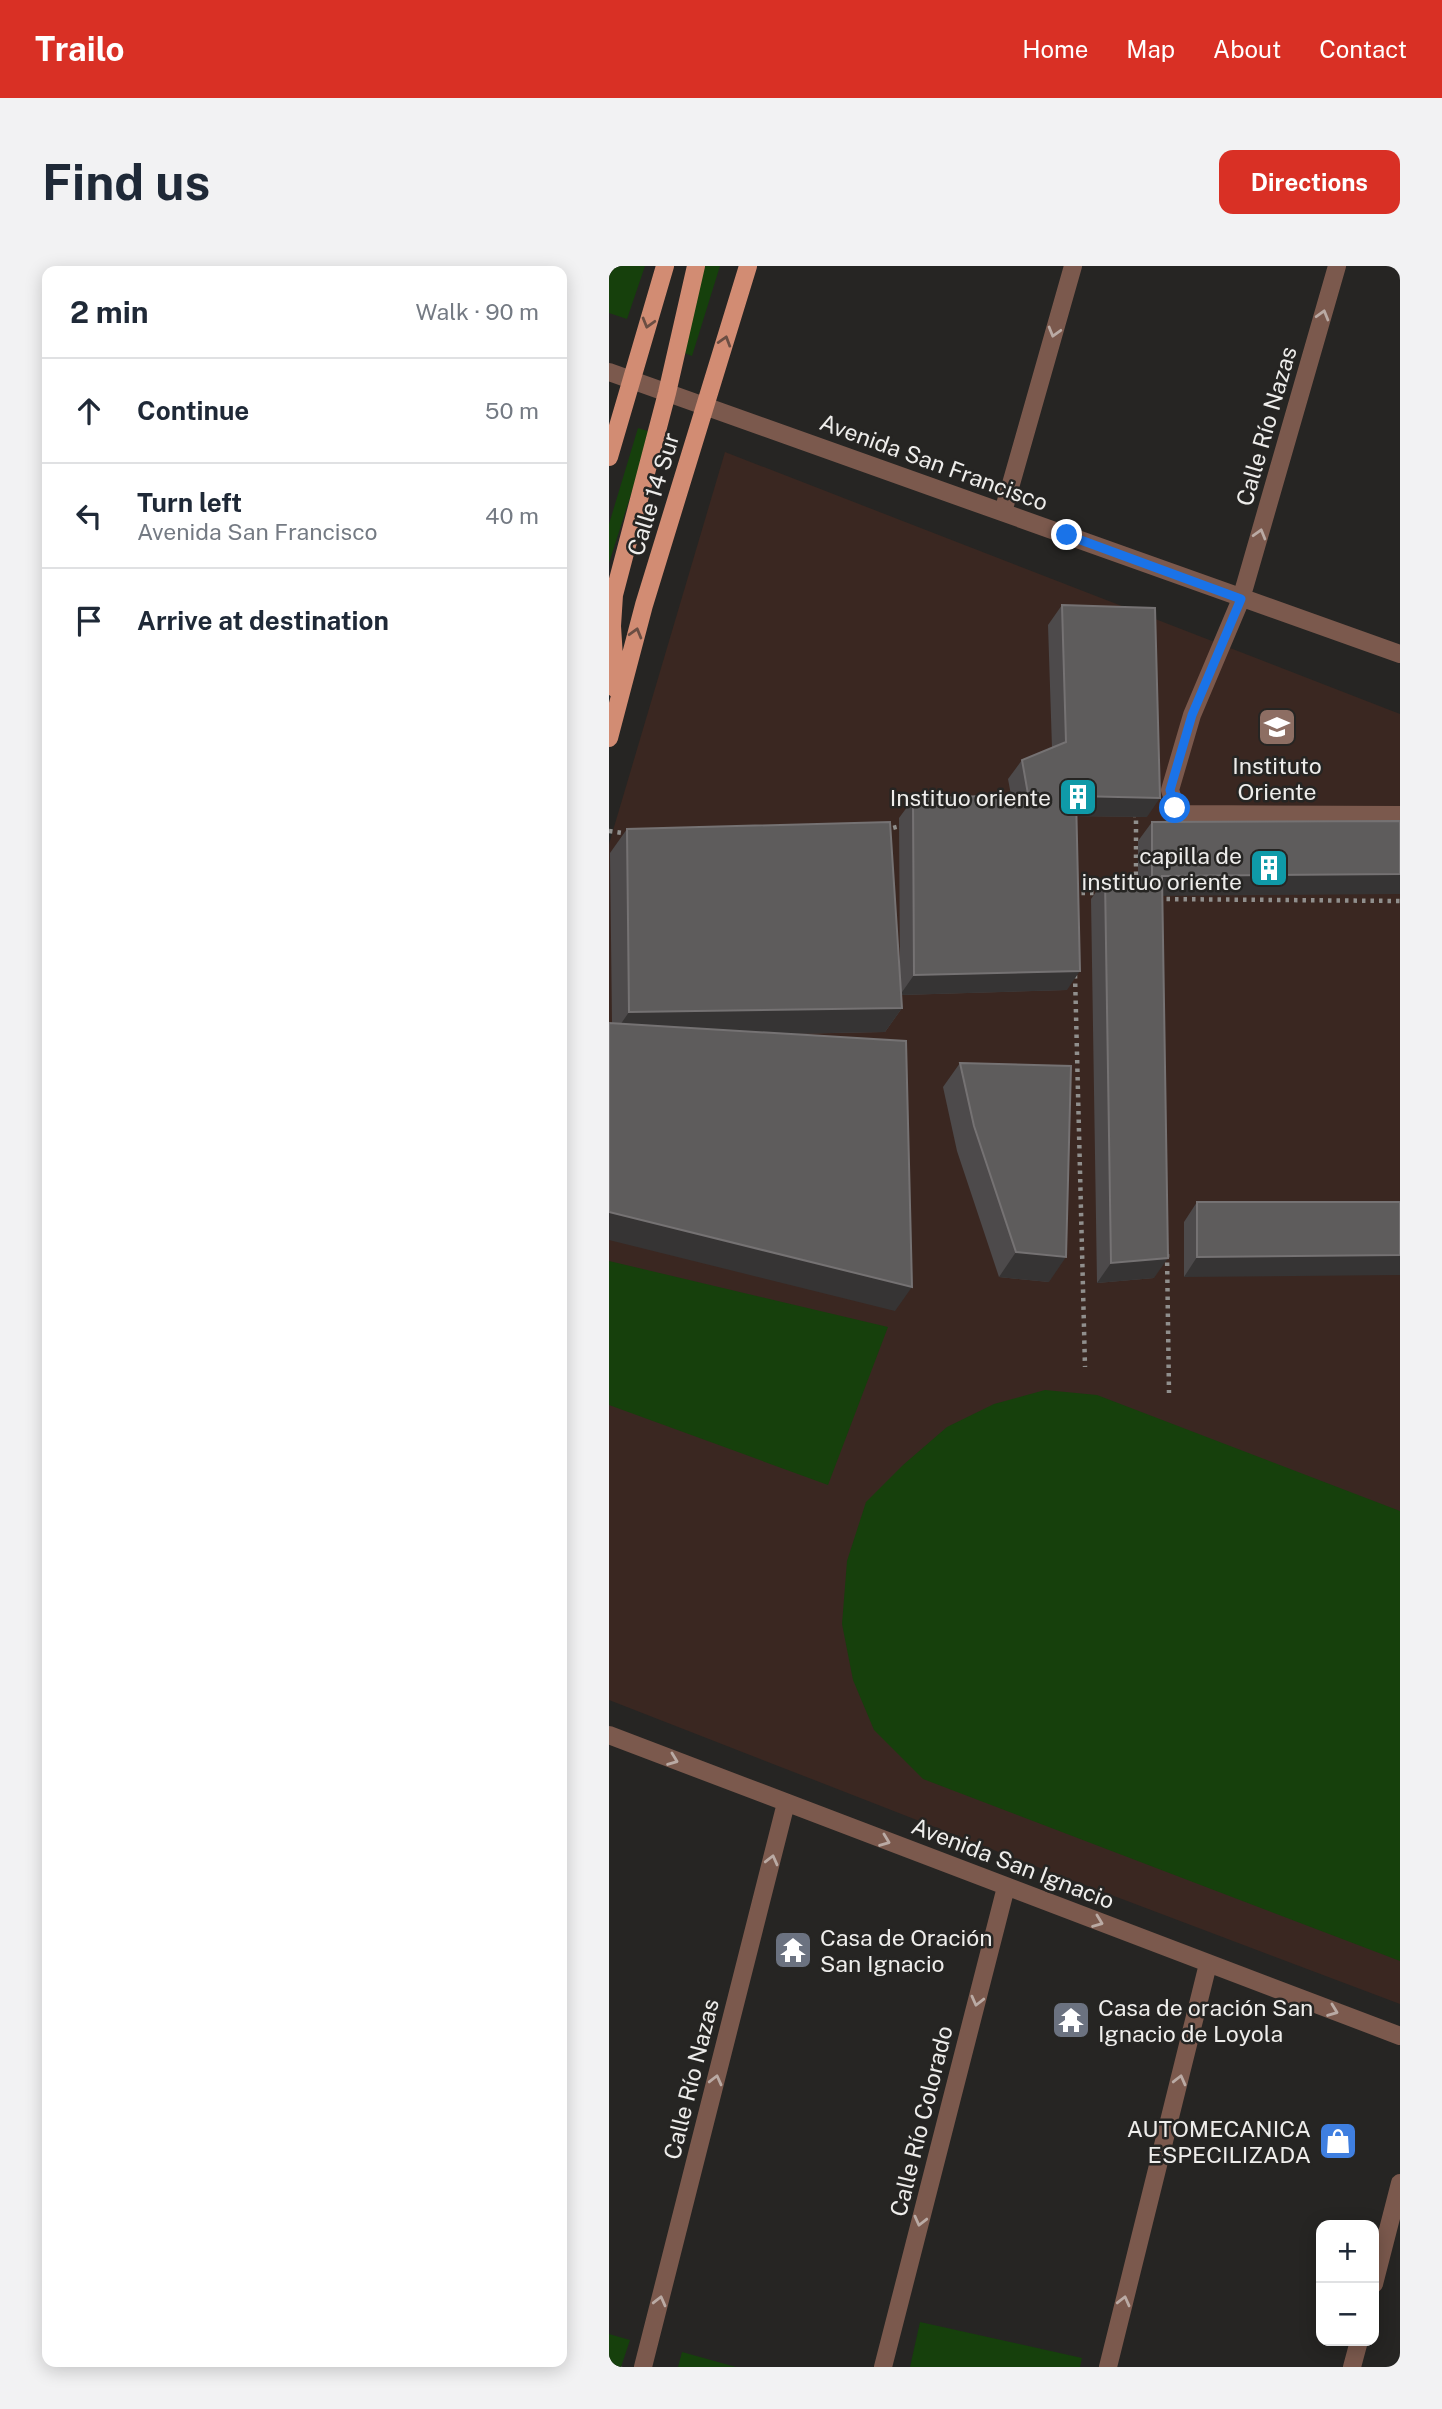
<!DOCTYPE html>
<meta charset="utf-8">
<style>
body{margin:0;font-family:"Public Sans",sans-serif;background:#f2f2f3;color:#1f2937}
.controls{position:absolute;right:21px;bottom:21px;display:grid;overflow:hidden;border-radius:14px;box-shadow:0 4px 18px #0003}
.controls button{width:63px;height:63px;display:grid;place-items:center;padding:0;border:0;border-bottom:2px solid #e0e1e3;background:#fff;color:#1f2937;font:35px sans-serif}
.stop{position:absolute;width:21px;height:21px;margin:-16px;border:5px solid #1a73e8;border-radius:50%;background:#fff}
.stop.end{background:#1a73e8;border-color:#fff;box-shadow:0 2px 7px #0008}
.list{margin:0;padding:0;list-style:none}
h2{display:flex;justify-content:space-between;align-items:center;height:91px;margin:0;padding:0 28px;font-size:30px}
h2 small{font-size:23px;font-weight:400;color:#747a83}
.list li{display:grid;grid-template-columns:46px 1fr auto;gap:21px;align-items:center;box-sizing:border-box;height:105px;padding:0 28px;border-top:2px solid #e0e1e3}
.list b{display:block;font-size:26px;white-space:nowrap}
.list p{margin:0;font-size:23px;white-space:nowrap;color:#747a83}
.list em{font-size:23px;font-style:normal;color:#747a83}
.icon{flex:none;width:38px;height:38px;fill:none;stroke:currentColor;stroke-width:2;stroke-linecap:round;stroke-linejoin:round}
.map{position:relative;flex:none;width:791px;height:2101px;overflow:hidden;border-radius:14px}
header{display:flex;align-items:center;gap:42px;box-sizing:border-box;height:98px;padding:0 35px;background:#d93025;color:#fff}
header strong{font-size:33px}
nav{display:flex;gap:38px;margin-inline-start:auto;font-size:24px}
.intro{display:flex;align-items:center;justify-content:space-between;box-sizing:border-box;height:168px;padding:0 42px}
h1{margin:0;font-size:49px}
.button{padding:18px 32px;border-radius:14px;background:#d93025;color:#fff;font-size:24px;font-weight:700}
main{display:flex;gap:42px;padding:0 42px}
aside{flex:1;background:#fff;border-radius:14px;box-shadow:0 4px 18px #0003}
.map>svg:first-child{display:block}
.education{fill:#3a2721}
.green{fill:#16400c}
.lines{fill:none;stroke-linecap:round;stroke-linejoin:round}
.path{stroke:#908f8d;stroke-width:4.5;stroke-dasharray:3.5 5;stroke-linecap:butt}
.minor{stroke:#7b594d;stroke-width:18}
.major{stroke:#d28c73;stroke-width:18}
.wall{fill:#4d4a4b}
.shaded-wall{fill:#363434}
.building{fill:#5e5c5c;stroke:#757273;stroke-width:2}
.oneway{stroke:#baaaa4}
.oneway2{stroke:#6b4e43}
.route{stroke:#1a73e8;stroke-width:9}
.labels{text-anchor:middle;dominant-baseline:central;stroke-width:5;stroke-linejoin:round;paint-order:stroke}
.street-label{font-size:23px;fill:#eeedeb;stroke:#262523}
.poi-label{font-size:23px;fill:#eeedeb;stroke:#262523;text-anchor:end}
</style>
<header>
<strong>Trailo</strong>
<nav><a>Home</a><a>Map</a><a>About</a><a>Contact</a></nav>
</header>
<div class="intro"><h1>Find us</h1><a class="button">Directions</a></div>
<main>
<aside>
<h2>2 min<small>Walk · 90 m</small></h2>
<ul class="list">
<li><svg class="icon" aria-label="ahead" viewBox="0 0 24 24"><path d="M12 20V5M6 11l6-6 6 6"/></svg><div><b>Continue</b></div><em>50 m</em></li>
<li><svg class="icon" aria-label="left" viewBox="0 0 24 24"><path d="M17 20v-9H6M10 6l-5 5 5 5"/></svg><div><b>Turn left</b><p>Avenida San Francisco</p></div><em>40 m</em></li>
<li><svg class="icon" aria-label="arrive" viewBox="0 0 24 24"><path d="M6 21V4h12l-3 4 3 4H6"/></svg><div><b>Arrive at destination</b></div></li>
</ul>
</aside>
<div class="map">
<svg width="791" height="2101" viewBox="0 0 791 2101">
<rect width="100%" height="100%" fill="#262523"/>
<path class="education" d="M 116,186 L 791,448 L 791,1738 L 431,1602 L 0,1434 L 0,578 Z"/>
<path class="green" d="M 0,0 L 36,0 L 18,53 L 0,47 Z
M 96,0 L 111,0 L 83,90 L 73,86 Z
M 29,162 L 42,166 L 0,297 L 0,258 Z
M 0,995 L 279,1061 L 219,1219 L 0,1139 Z
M 436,1124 L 488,1129 L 791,1245 L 791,1695 L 314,1513 L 265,1464 L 244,1414 L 233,1358 L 238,1295 L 257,1236 L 294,1199 L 338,1161 L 385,1138 Z
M 311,2056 L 473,2092 L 471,2101 L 301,2101 Z
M 0,2068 L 21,2074 L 12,2101 L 0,2101 Z
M 73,2086 L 127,2101 L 69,2101 Z"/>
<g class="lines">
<path class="path" d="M 524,549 L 527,549 L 527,618
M 276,564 L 295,559
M 0,565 L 20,568
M 464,627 L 490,627
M 549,633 L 791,635
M 466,709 L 476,1101
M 558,988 L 560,1127"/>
<path class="minor" d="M 728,0 L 632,333 L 583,449 L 561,524 L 567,542 L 578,548 L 791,549
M 0,106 L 791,388
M 394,246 L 464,0
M 0,1469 L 791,1770
M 765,2018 L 791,1917
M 34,2101 L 177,1537
M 274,2101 L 397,1621
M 499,2101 L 599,1698
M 743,2101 L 750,2075"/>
<path class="major" d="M 0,191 L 56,0
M 7,423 L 3,360 L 5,329 L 58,127 L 87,0
M 0,472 L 35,339 L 139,0"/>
</g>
<path class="wall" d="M 453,339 L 538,551 L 468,550 L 458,724 L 292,729 L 293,742 L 276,766 L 177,768 L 286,1045 L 3,757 L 1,587 L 18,563 L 291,710 L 290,552 L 304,533 L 402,529 L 399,513 L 413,494 L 443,482 L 439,359 Z
M 543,556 L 553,629 L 545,1012 L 488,1017 L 482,633 L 496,613 L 529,612 L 529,575 Z
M 351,797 L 440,1016 L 390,1011 L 348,885 L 334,821 Z
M 588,936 L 791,936 L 575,1011 L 575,956 Z"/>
<path class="shaded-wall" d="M 467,530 L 551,532 L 538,551 L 454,550 Z
M 791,608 L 791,628 L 539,630 L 553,610 Z
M 471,705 L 458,724 L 291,729 L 305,709 Z
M 293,742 L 276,766 L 3,771 L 20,746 Z
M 0,946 L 303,1021 L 286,1045 L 0,974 Z
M 407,986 L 457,991 L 440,1016 L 390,1011 Z
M 791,989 L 791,1009 L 575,1011 L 588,991 Z
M 559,992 L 545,1012 L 488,1017 L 502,997 Z"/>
<path class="building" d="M 453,339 L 546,342 L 551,532 L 467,530 L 471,705 L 305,709 L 304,533 L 419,528 L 413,494 L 457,476 Z
M 791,555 L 791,608 L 553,610 L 559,992 L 502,997 L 496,613 L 548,611 L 543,610 L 543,556 Z
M 281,556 L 293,742 L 20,746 L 18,563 Z
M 0,757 L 297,775 L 303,1021 L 0,946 Z
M 351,797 L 462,800 L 457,991 L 407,986 L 365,860 Z
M 588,936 L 791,936 L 791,989 L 588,991 Z"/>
<defs><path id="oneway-chevron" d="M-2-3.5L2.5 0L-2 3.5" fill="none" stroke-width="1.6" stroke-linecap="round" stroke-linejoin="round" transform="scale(1.75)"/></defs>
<g class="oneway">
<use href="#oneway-chevron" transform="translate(714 49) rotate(-74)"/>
<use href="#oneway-chevron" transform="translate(445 66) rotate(106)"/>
<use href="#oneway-chevron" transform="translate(651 268) rotate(-74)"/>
<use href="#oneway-chevron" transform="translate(64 1494) rotate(21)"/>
<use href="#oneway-chevron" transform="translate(276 1575) rotate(21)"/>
<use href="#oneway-chevron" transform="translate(163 1594) rotate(-76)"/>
<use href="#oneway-chevron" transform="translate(489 1656) rotate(21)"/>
<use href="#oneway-chevron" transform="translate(368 1735) rotate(104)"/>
<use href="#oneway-chevron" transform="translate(724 1745) rotate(21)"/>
<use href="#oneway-chevron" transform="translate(107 1814) rotate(-76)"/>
<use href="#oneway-chevron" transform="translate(571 1814) rotate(-76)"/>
<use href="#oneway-chevron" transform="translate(311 1955) rotate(104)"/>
<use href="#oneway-chevron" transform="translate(51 2035) rotate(-76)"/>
<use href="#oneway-chevron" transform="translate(515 2035) rotate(-76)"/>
</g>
<g class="oneway2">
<use href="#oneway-chevron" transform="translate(39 57) rotate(106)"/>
<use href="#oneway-chevron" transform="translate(116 75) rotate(-73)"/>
<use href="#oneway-chevron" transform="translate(27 367) rotate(-74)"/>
</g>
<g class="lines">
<path class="route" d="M 458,269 L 632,333 L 583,449 L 561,524 L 566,542"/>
</g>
<defs>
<symbol id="school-square" viewBox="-11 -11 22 22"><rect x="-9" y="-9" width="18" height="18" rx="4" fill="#8d6e63" stroke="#262523"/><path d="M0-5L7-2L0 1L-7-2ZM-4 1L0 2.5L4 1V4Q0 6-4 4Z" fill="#fff"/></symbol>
<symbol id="building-square" viewBox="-11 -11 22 22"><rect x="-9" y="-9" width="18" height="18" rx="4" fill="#0f9aa8" stroke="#262523"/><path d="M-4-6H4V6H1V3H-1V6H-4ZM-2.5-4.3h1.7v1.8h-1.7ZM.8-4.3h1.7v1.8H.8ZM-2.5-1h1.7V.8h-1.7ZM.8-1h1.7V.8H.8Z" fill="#fff"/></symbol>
<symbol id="temple-square" viewBox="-11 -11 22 22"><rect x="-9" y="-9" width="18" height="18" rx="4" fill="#6b7280" stroke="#262523"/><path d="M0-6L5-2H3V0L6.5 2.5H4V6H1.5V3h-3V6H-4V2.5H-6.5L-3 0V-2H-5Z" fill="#fff"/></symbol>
<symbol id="shop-square" viewBox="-11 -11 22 22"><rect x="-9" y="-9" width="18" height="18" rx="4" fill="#3f7fe0" stroke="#262523"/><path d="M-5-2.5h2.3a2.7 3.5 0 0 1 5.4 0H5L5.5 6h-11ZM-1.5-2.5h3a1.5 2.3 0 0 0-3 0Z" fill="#fff"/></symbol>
</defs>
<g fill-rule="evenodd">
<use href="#school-square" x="646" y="439" width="44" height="44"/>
<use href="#building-square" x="447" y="509" width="44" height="44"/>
<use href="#building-square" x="638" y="580" width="44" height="44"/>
<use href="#temple-square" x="162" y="1662" width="44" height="44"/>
<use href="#temple-square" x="440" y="1732" width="44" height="44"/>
<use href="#shop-square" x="707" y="1853" width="44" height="44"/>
</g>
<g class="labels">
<g class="street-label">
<text transform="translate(657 160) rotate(-74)">Calle Río Nazas</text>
<text transform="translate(325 196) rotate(20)">Avenida San Francisco</text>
<text transform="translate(44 228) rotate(-73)">Calle 14 Sur</text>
<text transform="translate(404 1597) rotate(21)">Avenida San Ignacio</text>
<text transform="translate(82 1813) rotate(-76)">Calle Río Nazas</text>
<text transform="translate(312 1855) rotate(-76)">Calle Río Colorado</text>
</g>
<g class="poi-label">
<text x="668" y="499" text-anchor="middle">Instituto<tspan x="668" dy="26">Oriente</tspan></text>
<text x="442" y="531">Instituo oriente</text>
<text x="633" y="589">capilla de<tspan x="633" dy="26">instituo oriente</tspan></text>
<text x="211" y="1671" text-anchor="start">Casa de Oración<tspan x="211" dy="26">San Ignacio</tspan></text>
<text x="489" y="1741" text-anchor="start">Casa de oración San<tspan x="489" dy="26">Ignacio de Loyola</tspan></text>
<text x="702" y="1862">AUTOMECANICA<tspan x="702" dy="26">ESPECILIZADA</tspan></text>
</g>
</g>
</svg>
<div class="controls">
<button>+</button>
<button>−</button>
</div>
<div class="stop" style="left:566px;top:542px"></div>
<div class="stop end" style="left:458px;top:269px"></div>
</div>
</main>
